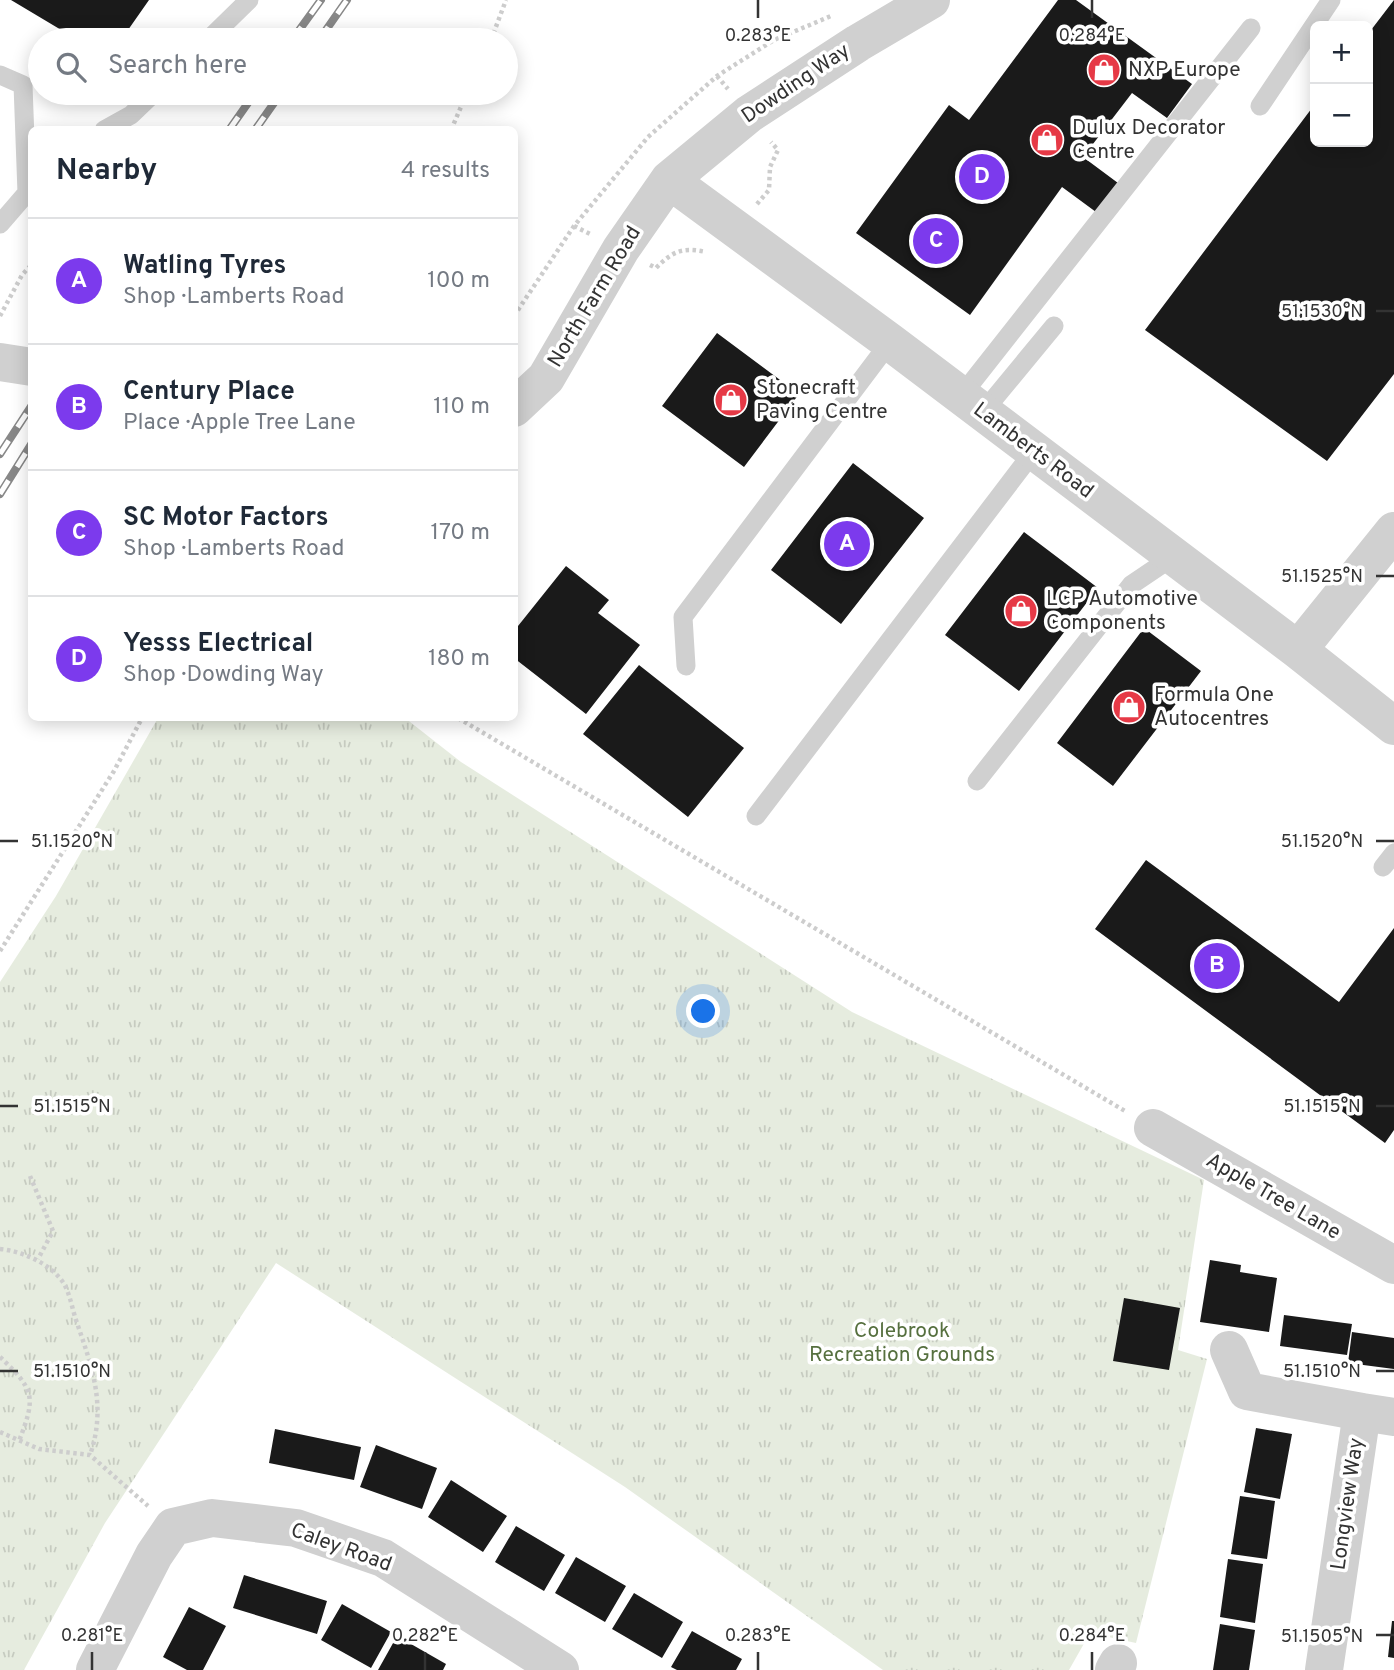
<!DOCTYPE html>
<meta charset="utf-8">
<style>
body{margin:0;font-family:Overpass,sans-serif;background:#f6f6f7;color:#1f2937}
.controls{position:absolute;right:21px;top:21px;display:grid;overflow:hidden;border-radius:10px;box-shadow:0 4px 18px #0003}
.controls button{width:63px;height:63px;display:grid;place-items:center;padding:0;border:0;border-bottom:2px solid #e0e1e3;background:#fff;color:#1f2937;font:35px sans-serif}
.you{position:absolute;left:704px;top:1012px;width:24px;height:24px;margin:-18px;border:5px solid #fff;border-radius:50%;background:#1a73e8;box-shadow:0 0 0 10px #1a73e833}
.badge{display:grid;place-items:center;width:46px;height:46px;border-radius:50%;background:#7c3aed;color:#fff;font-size:23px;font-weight:700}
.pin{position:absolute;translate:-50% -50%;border:4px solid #fff;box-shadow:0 2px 7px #0006}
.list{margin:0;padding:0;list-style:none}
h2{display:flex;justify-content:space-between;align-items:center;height:91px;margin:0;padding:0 28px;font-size:30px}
h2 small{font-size:23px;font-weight:400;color:#747a83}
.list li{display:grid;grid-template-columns:46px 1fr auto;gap:21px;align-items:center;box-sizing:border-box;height:126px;padding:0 28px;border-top:2px solid #e0e1e3}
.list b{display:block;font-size:26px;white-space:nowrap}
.list p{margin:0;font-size:23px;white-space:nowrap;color:#747a83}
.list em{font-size:23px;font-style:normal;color:#747a83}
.icon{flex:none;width:38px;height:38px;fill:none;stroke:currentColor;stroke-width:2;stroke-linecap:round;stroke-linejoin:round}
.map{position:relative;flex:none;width:1394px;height:1670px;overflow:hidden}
.search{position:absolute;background:#fff;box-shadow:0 4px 18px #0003;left:28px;top:28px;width:490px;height:77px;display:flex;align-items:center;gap:18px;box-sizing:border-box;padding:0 24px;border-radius:38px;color:#747a83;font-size:26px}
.panel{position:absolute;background:#fff;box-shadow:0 4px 18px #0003;left:28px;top:126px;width:490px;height:595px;border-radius:10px}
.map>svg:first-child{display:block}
.park{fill:url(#park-tufts)}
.building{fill:#1a1a1a}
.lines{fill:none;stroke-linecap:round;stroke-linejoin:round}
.path{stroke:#cdcdcd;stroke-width:4.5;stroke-dasharray:3.5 3.5;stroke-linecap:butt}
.service{stroke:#d0d0d0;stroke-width:19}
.minor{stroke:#d0d0d0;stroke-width:38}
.tertiary{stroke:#d0d0d0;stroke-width:38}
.rail-casing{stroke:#888;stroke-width:8}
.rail{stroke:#fff;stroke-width:5;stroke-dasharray:16;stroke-linecap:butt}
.ticks{fill:none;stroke:#333;stroke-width:2.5}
.labels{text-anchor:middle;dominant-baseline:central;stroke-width:7;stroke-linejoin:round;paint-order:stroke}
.poi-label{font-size:21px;fill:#333;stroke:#fff;text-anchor:start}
.street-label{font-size:21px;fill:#333;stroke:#fff}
.park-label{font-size:21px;fill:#56703f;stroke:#fff}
.ticks-label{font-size:18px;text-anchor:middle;fill:#333;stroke:#fff;stroke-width:7;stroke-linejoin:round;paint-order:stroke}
</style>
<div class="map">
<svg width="1394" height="1670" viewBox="0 0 1394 1670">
<defs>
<pattern id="park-tufts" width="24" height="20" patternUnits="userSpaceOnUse" patternTransform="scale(1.75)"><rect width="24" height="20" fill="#e6ecdf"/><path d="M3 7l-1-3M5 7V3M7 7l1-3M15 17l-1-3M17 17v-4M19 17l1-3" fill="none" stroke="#c6cbc0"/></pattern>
</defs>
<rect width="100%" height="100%" fill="#fff"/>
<path class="park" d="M 158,718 L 405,718 L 461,762 L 852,1012 L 1204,1180 L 1178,1350 L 1207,1359 L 1136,1643 L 1090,1633 L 1069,1670 L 883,1670 L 625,1487 L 276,1263 L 105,1523 L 24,1670 L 0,1670 L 0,982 L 56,896 Z"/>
<path class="building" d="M 11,0 L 149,0 L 121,40 L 78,40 Z
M 1058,0 L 1076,0 L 1192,84 L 1167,118 L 1132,93 L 1083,157 L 1118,183 L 1096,212 L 1062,187 L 970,315 L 856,233 L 949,105 L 969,120 Z
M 1394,0 L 1394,374 L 1327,461 L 1145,330 L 1315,104 L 1315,142 L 1368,142 L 1368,34 Z
M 717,333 L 799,394 L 744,467 L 662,406 Z
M 853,463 L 924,518 L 841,624 L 771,570 Z
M 1024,532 L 1098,588 L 1019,691 L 945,635 Z
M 566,566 L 609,600 L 598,613 L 640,645 L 586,714 L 514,658 L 514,631 Z
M 1144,628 L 1201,671 L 1113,786 L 1057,743 Z
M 639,665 L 744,748 L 688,817 L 583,734 Z
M 1146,860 L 1339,1002 L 1394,928 L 1394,1130 L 1385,1143 L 1095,929 Z
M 1210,1260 L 1241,1265 L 1240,1272 L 1277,1278 L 1269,1332 L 1200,1322 Z
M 1124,1298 L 1180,1308 L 1169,1370 L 1113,1361 Z
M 1284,1315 L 1352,1324 L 1347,1355 L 1280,1346 Z
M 1352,1332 L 1394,1338 L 1394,1369 L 1348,1363 Z
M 1256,1428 L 1292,1434 L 1280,1499 L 1244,1492 Z
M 275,1429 L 361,1447 L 354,1480 L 269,1463 Z
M 376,1445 L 437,1468 L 422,1509 L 360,1487 Z
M 451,1480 L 507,1516 L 483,1552 L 428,1517 Z
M 1240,1496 L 1275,1501 L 1267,1559 L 1231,1554 Z
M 516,1526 L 565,1555 L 544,1591 L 495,1562 Z
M 576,1557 L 626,1586 L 605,1622 L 555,1593 Z
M 1228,1559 L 1263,1564 L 1255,1623 L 1220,1617 Z
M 244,1575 L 327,1601 L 317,1634 L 233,1608 Z
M 634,1593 L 683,1622 L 662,1658 L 612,1629 Z
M 342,1604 L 391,1632 L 371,1668 L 321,1640 Z
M 189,1607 L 226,1626 L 203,1670 L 187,1670 L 163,1657 Z
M 1392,1621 L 1394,1621 L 1394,1658 L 1388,1657 Z
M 1220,1624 L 1255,1630 L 1249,1670 L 1213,1670 Z
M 692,1631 L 742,1659 L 736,1670 L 677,1670 L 671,1667 Z
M 397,1636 L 446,1664 L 443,1670 L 378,1670 Z"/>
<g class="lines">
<path class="path" d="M 491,40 L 506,0
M 717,76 L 728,89
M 451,130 L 467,93
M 757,204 L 769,190 L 770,167 L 778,150 L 771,142
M 574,226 L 592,235
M 650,265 L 656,268 C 673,251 682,247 706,252
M 0,316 L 22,275 L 32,264
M 514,316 L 574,226 L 648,137 L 717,76 L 774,40 L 831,16
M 458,718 L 1125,1111
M 0,951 L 114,771 L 142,718
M 30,1176 L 53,1231 L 38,1259
M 0,1249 C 22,1251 52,1264 64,1284 C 70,1294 72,1308 76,1320 C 92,1367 107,1406 90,1455
M 0,1357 C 35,1390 36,1397 19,1441
M 0,1432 L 39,1449 L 90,1455 L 148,1506"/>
<path class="service" d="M 208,40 L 249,0
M 0,75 L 23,85 L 27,193
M 1260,106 L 1331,0
M 104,130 L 131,115 L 154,93
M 0,224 L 32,187
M 961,396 L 1251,28
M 983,412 L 1054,326
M 686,666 L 683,617 L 890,342
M 977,781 L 1131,585 L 1174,556
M 756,816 L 1034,451
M 1383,867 L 1394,853"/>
<path class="minor" d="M 1153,1128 L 1394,1265
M 1229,1350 L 1247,1391 L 1362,1412 L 1324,1670
M 1362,1412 L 1394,1417
M 95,1670 L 154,1555 L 173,1527 L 212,1518 L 296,1528 L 383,1558 L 560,1670
M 1114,1670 L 1118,1663"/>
<path class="tertiary" d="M 669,180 L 890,342 L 1298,650 L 1394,726
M 0,362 L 32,367
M 514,408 L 546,378 L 621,249 L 669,180 L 749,114 L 858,43 L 931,0
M 1298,650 L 1394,531"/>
<defs>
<path id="rail" d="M 292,40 L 321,0
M 319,40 L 347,0
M 229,130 L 255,93
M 255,130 L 281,93
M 0,454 L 32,405
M 0,494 L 32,443"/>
</defs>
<use href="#rail" class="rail-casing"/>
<use href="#rail" class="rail"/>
</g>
<path class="ticks" d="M 758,0 L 758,18M 1092,0 L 1092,18M 1376,311 L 1394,311M 1376,576 L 1394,576M 0,841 L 18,841M 1376,841 L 1394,841M 0,1106 L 18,1106M 1376,1106 L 1394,1106M 0,1371 L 18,1371M 1376,1371 L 1394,1371M 1376,1635 L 1394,1635M 92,1652 L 92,1670M 425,1652 L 425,1670M 758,1652 L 758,1670M 1092,1652 L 1092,1670"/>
<defs>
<symbol id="shop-disc" viewBox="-11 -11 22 22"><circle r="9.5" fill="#e63946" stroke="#fff"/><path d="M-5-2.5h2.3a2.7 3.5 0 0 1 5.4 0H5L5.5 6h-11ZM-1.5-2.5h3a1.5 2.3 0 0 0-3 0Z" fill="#fff"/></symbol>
</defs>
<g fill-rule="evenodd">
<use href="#shop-disc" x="1085" y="51" width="38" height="38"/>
<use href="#shop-disc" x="1028" y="121" width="38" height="38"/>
<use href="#shop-disc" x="712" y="381" width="38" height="38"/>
<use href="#shop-disc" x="1002" y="592" width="38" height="38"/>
<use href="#shop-disc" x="1110" y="688" width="38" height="38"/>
</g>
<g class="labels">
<g class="poi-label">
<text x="1128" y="70">NXP Europe</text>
<text x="1072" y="128">Dulux Decorator<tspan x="1072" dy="24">Centre</tspan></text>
<text x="756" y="388">Stonecraft<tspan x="756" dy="24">Paving Centre</tspan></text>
<text x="1046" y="599">LCP Automotive<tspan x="1046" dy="24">Components</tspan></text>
<text x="1154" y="695">Formula One<tspan x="1154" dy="24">Autocentres</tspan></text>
</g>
<g class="street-label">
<text transform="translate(796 84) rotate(-34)">Dowding Way</text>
<text transform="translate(595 297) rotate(-59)">North Farm Road</text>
<text transform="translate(1033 451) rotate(37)">Lamberts Road</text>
<text transform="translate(1273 1197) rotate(30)">Apple Tree Lane</text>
<text transform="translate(1348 1504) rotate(-82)">Longview Way</text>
<text transform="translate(341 1548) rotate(20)">Caley Road</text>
</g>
<g class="park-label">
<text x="902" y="1331">Colebrook<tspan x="902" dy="24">Recreation Grounds</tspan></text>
</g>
</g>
<g class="ticks-label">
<text x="758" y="41">0.283°E</text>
<text x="1092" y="41">0.284°E</text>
<text x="1322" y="317">51.1530°N</text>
<text x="1322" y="582">51.1525°N</text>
<text x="72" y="847">51.1520°N</text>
<text x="1322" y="847">51.1520°N</text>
<text x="72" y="1112">51.1515°N</text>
<text x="1322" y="1112">51.1515°N</text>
<text x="72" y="1377">51.1510°N</text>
<text x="1322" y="1377">51.1510°N</text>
<text x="92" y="1641">0.281°E</text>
<text x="425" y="1641">0.282°E</text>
<text x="758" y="1641">0.283°E</text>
<text x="1092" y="1641">0.284°E</text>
<text x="1322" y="1642">51.1505°N</text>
</g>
</svg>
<div class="controls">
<button>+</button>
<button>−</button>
</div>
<div class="you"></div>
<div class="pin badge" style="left:847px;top:544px">A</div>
<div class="pin badge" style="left:1217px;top:966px">B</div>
<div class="pin badge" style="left:936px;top:241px">C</div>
<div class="pin badge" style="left:982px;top:177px">D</div>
<div class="search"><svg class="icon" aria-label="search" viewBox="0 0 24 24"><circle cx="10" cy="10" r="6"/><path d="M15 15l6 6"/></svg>Search here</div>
<section class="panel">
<h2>Nearby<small>4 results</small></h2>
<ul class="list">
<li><span class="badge">A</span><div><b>Watling Tyres</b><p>Shop · Lamberts Road</p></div><em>100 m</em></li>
<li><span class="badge">B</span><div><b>Century Place</b><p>Place · Apple Tree Lane</p></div><em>110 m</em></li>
<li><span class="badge">C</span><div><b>SC Motor Factors</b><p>Shop · Lamberts Road</p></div><em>170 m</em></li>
<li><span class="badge">D</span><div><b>Yesss Electrical</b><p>Shop · Dowding Way</p></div><em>180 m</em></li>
</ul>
</section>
</div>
